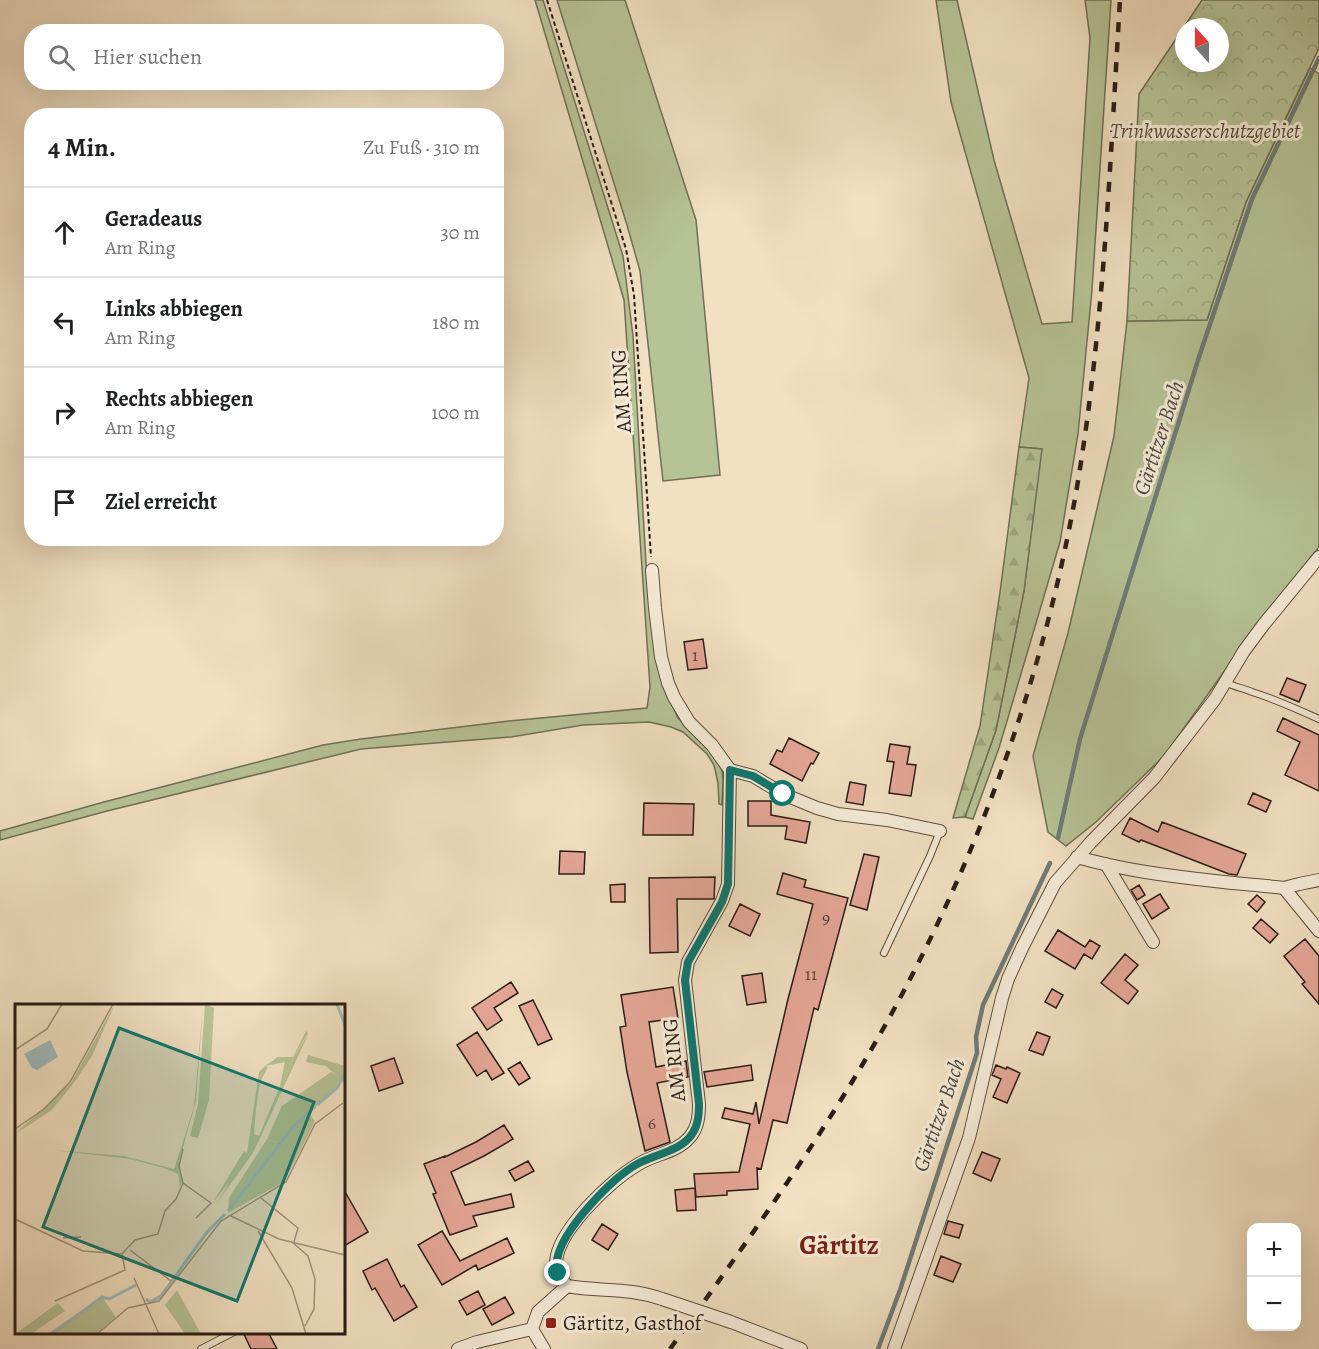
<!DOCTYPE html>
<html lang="de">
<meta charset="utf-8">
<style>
body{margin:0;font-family:Alegreya,serif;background:#f2f2f2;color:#202124}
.controls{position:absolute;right:18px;bottom:18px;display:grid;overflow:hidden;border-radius:12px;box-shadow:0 6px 24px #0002}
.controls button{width:54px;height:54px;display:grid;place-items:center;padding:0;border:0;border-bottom:2px solid #e0e0e0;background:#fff;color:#202124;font:30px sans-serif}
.compass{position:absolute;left:1175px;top:18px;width:54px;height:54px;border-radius:50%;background:#fff;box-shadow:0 6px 24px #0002;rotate:339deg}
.stop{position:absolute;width:18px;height:18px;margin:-14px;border:4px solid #0f766e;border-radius:50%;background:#fff}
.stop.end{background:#0f766e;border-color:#fff;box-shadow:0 2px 6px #0008}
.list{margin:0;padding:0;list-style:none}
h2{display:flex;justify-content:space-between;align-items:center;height:78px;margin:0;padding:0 24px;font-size:26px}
h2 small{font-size:20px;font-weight:400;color:#757577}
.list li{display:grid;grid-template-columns:39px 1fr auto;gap:18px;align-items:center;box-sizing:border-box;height:90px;padding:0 24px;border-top:2px solid #e0e0e0}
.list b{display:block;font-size:22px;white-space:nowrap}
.list p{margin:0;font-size:20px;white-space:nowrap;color:#757577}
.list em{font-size:20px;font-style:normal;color:#757577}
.icon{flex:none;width:33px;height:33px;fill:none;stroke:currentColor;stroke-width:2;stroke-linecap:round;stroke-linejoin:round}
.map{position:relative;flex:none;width:1319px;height:1349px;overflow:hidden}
.search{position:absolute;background:#fff;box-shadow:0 6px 24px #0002;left:24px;top:24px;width:480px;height:66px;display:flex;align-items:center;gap:15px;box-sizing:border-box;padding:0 21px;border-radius:24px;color:#757577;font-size:22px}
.panel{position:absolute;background:#fff;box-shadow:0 6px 24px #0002;left:24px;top:108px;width:480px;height:438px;border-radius:24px}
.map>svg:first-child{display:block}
.green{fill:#b6c396;stroke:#707056;stroke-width:1.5}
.forest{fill:url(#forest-firs);stroke:#707056;stroke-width:1.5}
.park{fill:url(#park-crowns);stroke:#707056;stroke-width:1.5}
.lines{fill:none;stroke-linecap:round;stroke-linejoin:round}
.stream{stroke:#6f7b79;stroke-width:4.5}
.building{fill:#e5a797;stroke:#291c15;stroke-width:1.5}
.service-casing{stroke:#5b4d40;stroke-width:8}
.minor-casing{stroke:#5b4d40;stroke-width:14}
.path{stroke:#291c15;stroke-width:2;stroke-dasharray:4.5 3;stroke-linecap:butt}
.service{stroke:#f6ebd7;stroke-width:6}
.minor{stroke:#f6ebd7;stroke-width:12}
.rail{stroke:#291c15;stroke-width:4.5;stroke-dasharray:10 10;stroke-linecap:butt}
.minor-bridge-casing{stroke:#5b4d40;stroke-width:14;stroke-linecap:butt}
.minor-bridge{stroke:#f6ebd7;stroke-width:12}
.route{stroke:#0f766e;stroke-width:8}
.poi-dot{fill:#8f2418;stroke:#f6ebd7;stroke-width:2}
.labels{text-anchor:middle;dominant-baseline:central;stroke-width:6;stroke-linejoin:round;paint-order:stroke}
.number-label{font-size:18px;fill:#583f36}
.park-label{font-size:21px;font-style:italic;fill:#534e3c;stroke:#f6ebd7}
.street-label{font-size:21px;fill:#291c15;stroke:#f6ebd7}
.poi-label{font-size:21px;fill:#291c15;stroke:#f6ebd7;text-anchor:start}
.water-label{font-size:22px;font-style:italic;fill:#4c4c47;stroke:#f6ebd7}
.district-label{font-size:27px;font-weight:bold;fill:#7a1f14;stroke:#f6ebd7}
.inset-river{fill:none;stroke:#9ebbbc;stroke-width:3}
.inset-road{fill:none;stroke:#a1927c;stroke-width:1.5}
.view{fill:#0f766e;fill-opacity:0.15;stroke:#0f766e;stroke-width:3}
.inset-edge{fill:none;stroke:#291c15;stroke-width:3}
</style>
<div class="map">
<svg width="1319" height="1349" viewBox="0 0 1319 1349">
<defs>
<pattern id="forest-firs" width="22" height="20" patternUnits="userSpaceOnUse" patternTransform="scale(1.5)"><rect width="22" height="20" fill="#b6c396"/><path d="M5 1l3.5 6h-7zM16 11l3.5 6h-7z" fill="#9ca780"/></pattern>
<pattern id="park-crowns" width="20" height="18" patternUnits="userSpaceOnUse" patternTransform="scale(1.5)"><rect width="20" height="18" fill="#b6c396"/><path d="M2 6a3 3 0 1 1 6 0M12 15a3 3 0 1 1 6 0" fill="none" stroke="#9ca780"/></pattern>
</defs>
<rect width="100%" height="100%" fill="#f1e0c1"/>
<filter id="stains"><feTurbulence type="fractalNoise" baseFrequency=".00333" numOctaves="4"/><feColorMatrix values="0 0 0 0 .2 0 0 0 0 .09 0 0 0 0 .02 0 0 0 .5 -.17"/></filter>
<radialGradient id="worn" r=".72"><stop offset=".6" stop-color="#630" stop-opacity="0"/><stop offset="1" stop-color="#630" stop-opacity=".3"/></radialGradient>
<path class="green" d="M 535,0 L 543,0 L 623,256 L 633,336 L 646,564 L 657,656 L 668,696 L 678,718 L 710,750 L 722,770 L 723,781 L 722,805 L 719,804 L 718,783 L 714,765 L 707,754 L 683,732 L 671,727 L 649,722 L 583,725 L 511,737 L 361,749 L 107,811 L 0,840 L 0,831 L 104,802 L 323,745 L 361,739 L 509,721 L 647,708 L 650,687 L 624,300 Z
M 557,0 L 625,0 L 696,220 L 720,475 L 663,481 L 640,271 L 627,225 Z
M 936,0 L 957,0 L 994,160 L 1042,324 L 1072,322 L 1090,38 L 1085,0 L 1111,0 L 1092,290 L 1078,434 L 1060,542 L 999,748 L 973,819 L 965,817 L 996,730 L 1024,591 L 1041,449 L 1019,447 L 1029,378 L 951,102 Z
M 1310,68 L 1319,74 L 1319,547 L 1242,646 L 1165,755 L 1096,822 L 1066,846 L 1048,832 L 1033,756 L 1068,633 L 1114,436 L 1127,321 L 1207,320 L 1246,202 Z"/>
<path class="forest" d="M 1019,447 L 1042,449 L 1024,591 L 996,730 L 965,817 L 953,818 L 980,726 L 1000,592 Z"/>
<path class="park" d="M 1202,0 L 1319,0 L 1319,48 L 1246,202 L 1207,320 L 1127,321 L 1139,94 L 1184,27 L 1184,63 L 1220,63 L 1220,27 L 1184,27 Z"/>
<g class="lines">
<path class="stream" d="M 1058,838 L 1080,739 L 1199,357 L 1252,199 L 1319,58
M 878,1349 L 900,1290 L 977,1053 L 976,1037 L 983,1005 L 1050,863"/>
</g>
<path class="building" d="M 703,639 L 707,668 L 688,670 L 684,642 Z
M 1287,678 L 1306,685 L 1299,702 L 1280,694 Z
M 1283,718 L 1319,735 L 1319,791 L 1285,775 L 1300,742 L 1277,731 Z
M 789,738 L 819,753 L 813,764 L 811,763 L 802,781 L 770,764 L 777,750 L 782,752 Z
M 890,744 L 910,747 L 907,764 L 916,765 L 911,796 L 889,793 L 894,762 L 887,761 Z
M 850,782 L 866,785 L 863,805 L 846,802 Z
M 1253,793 L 1271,801 L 1266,812 L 1248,804 Z
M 748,801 L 771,801 L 771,815 L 810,822 L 806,843 L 785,839 L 787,826 L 748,826 Z
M 644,803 L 694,804 L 693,835 L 643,835 Z
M 1130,818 L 1158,832 L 1162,822 L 1246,854 L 1237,875 L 1229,874 L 1141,840 L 1139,842 L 1122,834 Z
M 560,851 L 585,852 L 584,874 L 559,874 Z
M 864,854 L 879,857 L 867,910 L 850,905 Z
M 783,873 L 806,880 L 804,887 L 848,898 L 818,1010 L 814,1008 L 787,1123 L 773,1120 L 761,1169 L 757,1168 L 758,1189 L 727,1191 L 727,1195 L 696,1197 L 694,1174 L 739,1172 L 750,1124 L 722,1118 L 725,1108 L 753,1114 L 756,1102 L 759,1124 L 788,999 L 813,904 L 777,894 Z
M 715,877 L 714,899 L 677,899 L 678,952 L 650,953 L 649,878 Z
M 625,884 L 625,902 L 611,902 L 610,885 Z
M 1139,885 L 1145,895 L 1137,900 L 1131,890 Z
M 1160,894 L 1169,908 L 1152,919 L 1143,904 Z
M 1257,895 L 1265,902 L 1257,912 L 1248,904 Z
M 740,904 L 760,914 L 750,936 L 729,926 Z
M 1261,919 L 1278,934 L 1270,943 L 1253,928 Z
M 1058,930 L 1085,947 L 1090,940 L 1100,946 L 1092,959 L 1084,954 L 1075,969 L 1045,951 Z
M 1305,939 L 1319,956 L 1319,1004 L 1302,984 L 1305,982 L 1284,956 Z
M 1125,954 L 1138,965 L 1125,980 L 1138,991 L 1128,1004 L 1101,983 Z
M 762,973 L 766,1002 L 747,1005 L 742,976 Z
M 511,982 L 518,993 L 494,1008 L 502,1020 L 487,1030 L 472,1008 Z
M 673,987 L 678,1018 L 649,1022 L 656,1067 L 686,1061 L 688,1077 L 657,1083 L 670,1142 L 645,1151 L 627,1072 L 620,1027 L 626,1026 L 621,995 Z
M 1052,989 L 1063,995 L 1056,1008 L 1045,1002 Z
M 533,1000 L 552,1039 L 538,1045 L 519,1006 Z
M 477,1032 L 504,1073 L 492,1080 L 486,1070 L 477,1076 L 457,1045 Z
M 1037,1032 L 1050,1037 L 1043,1055 L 1029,1050 Z
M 394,1058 L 403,1083 L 379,1091 L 371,1066 Z
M 520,1062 L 530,1078 L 519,1085 L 508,1069 Z
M 751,1065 L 753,1080 L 707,1087 L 704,1072 Z
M 996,1065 L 1006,1069 L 1007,1067 L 1020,1073 L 1007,1103 L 993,1097 L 1001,1079 L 992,1075 Z
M 504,1125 L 513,1139 L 484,1156 L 451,1172 L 465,1205 L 511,1194 L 514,1207 L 473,1216 L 477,1226 L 450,1235 L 433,1194 L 436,1193 L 424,1164 L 445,1156 L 445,1157 L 476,1142 Z
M 982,1152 L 1000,1159 L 991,1181 L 973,1173 Z
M 528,1161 L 534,1171 L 515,1181 L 509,1171 Z
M 695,1188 L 696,1210 L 677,1211 L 675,1190 Z
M 344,1190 L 368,1232 L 344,1246 Z
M 948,1221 L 963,1225 L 959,1238 L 944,1234 Z
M 602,1224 L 618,1234 L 608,1250 L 592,1240 Z
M 442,1231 L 460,1261 L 507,1238 L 514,1253 L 478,1270 L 476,1265 L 442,1285 L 418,1245 Z
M 941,1256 L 961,1264 L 953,1282 L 934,1275 Z
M 387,1259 L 401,1287 L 404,1285 L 417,1307 L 394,1321 L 375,1288 L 372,1290 L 363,1271 Z
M 478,1291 L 485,1305 L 467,1315 L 459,1301 Z
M 505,1297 L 514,1313 L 492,1325 L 483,1309 Z
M 243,1332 L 268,1332 L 277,1349 L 251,1349 Z"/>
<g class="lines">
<defs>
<path id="service" d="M 1225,682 C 1234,687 1243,688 1252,692 C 1275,699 1297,709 1319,719
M 884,953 L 930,856 L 940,831
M 201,1349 L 234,1332"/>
<path id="minor" d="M 652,570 L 655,608 L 661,657 L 668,683 L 674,697 L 689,722 L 712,745 L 730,770 L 728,884 L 722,901 L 688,962 L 685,980 L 699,1104 C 699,1116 698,1128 689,1138 C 676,1153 653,1154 637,1165 C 611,1180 558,1230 556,1262 C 555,1272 561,1278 567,1286 C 601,1292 628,1287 662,1299
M 730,770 L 753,776 L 783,794 L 817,808 L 838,814 L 887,820 L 940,831
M 1077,857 C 1122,870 1169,876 1215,881 C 1238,884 1261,885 1284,888 L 1319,931
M 1106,864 L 1153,942
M 1284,888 L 1299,884 L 1319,880
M 731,1322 L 801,1349
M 532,1329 L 538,1312 L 567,1286
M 532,1329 L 544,1349
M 458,1349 L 477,1342 L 532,1329
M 894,1349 L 969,1138 L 1002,998 L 1008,979 L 1022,948 L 1055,883 L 1091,842 L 1154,778 L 1215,699 L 1244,651 L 1264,624 L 1319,557"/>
</defs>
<use href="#service" class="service-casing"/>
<use href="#minor" class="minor-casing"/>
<path class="path" d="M 547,0 L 626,249 L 634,295 L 651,557"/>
<use href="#service" class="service"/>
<use href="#minor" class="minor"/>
<path class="rail" d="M 670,1349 C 734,1260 798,1171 855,1077 C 964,897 1041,695 1077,487 C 1104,326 1110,163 1120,0"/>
<defs>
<path id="minor-bridge" d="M 662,1299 L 731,1322"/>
</defs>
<use href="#minor-bridge" class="minor-bridge-casing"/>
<use href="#minor-bridge" class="minor-bridge"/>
</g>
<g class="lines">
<path class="route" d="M 558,1273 C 557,1269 556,1264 557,1260 C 562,1229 613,1177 639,1163 C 656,1154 676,1152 689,1138 C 698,1128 699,1116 699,1104 L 685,980 L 688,962 L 722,902 L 728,884 L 730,770 L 753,776 L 783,794"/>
</g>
<rect class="poi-dot" x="545" y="1317" width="12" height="12" rx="3"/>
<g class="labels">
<g class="number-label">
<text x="695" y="655">1</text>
<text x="826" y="918">9</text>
<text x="811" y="974">11</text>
<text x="652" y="1123">6</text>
</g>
<g class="park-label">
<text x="1205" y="131">Trinkwasserschutzgebiet</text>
</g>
<g class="street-label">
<text transform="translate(621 391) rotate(-94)">AM RING</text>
<text transform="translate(674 1060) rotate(-96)">AM RING</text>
</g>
<g class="poi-label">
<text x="563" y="1323">Gärtitz, Gasthof</text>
</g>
<g class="water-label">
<text transform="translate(1159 438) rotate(-72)">Gärtitzer Bach</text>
<text transform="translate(939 1115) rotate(-71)">Gärtitzer Bach</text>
</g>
<g class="district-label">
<text x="839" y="1245">Gärtitz</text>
</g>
</g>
<g transform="translate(15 1004)">
<rect width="330" height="330" fill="#f1e0c1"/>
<path d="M 100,0 L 77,52 L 58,80 L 37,106 L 0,130 L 56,79 ZM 188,0 L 181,97 L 164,158 L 167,178 L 165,183 L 163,170 L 149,164 L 115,155 L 37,146 L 109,152 L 159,165 L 179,103 ZM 190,0 L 199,4 L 194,96 L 183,134 L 175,132 L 183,100 ZM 294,29 L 238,149 L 201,200 L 232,149 L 244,68 L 250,62 L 253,63 L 245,78 L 241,104 L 239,130 L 244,132 L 265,82 L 268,83 L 275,59 ZM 293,108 L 300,117 L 270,177 L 213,209 L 214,194 L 252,135 L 264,139 ZM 162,286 L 186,330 L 170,330 L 150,301 ZM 87,293 L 101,313 L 81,330 L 32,330 ZM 43,299 L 50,307 L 16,330 L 0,330 Z" fill="#b6c396"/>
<path d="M 291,27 L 293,29 L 275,59 L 268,83 L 265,82 L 270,58 L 250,62 L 263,53 L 278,53 ZM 293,51 L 330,62 L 330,80 L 311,62 L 291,58 ZM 229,147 L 232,149 L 222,169 L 198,198 Z" fill="#b6c396"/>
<path d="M 316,68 L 326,75 L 321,83 L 264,139 L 252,135 L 267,102 Z" fill="#b6c396"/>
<path d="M 35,36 L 43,53 L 22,66 L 17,64 L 9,50 Z" fill="#9ebbbc"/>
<path class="inset-river" d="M 322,0 L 330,21M 302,101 L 322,84 L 330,70M 213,207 L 277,124 L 300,103M 131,295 L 135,298 L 146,292 L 192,228 L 210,210M 37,330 L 87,293 L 94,295 L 121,281"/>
<path class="inset-road" d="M 0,46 L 32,25 L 47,0M 0,125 L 29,105 L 55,78 L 98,0M 168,145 L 164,162 L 168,179 L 196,199 L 181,214M 246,194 L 283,224 L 279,238M 214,211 L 264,235 L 330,251M 0,215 L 68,247 L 107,250 L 120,236 L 143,230 L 150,207 L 161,195 L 168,179M 243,227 L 277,284 L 291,330M 48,234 L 66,233M 277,238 L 293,252 L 300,275 L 299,305 L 290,322M 115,246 L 156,277M 119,274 L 144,330M 40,297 L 110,266 L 107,250M 82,330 L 113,304 L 144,297 L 206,217 L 271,178 L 300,120 L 328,99"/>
<path class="view" d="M 104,24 L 299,98 L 222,297 L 28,223 Z"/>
<rect width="330" height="330" class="inset-edge"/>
</g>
<rect width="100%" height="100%" filter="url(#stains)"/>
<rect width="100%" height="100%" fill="url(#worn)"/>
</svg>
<div class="controls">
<button>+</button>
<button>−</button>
</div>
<svg class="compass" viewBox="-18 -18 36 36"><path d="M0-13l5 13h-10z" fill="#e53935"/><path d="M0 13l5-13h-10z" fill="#757577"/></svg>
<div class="stop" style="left:783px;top:794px"></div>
<div class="stop end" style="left:558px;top:1273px"></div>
<div class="search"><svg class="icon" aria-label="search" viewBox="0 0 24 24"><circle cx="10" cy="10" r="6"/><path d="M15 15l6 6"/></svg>Hier suchen</div>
<section class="panel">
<h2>4 Min.<small>Zu Fuß · 310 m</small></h2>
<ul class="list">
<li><svg class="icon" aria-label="ahead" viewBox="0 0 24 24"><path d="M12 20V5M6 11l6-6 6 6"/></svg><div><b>Geradeaus</b><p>Am Ring</p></div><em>30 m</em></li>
<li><svg class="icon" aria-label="left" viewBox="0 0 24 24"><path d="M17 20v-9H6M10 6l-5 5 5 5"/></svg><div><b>Links abbiegen</b><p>Am Ring</p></div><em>180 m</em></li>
<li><svg class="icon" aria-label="right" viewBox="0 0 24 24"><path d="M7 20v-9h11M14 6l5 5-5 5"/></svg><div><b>Rechts abbiegen</b><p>Am Ring</p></div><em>100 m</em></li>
<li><svg class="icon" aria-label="arrive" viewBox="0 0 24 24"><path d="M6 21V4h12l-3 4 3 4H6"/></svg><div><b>Ziel erreicht</b></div></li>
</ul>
</section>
</div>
